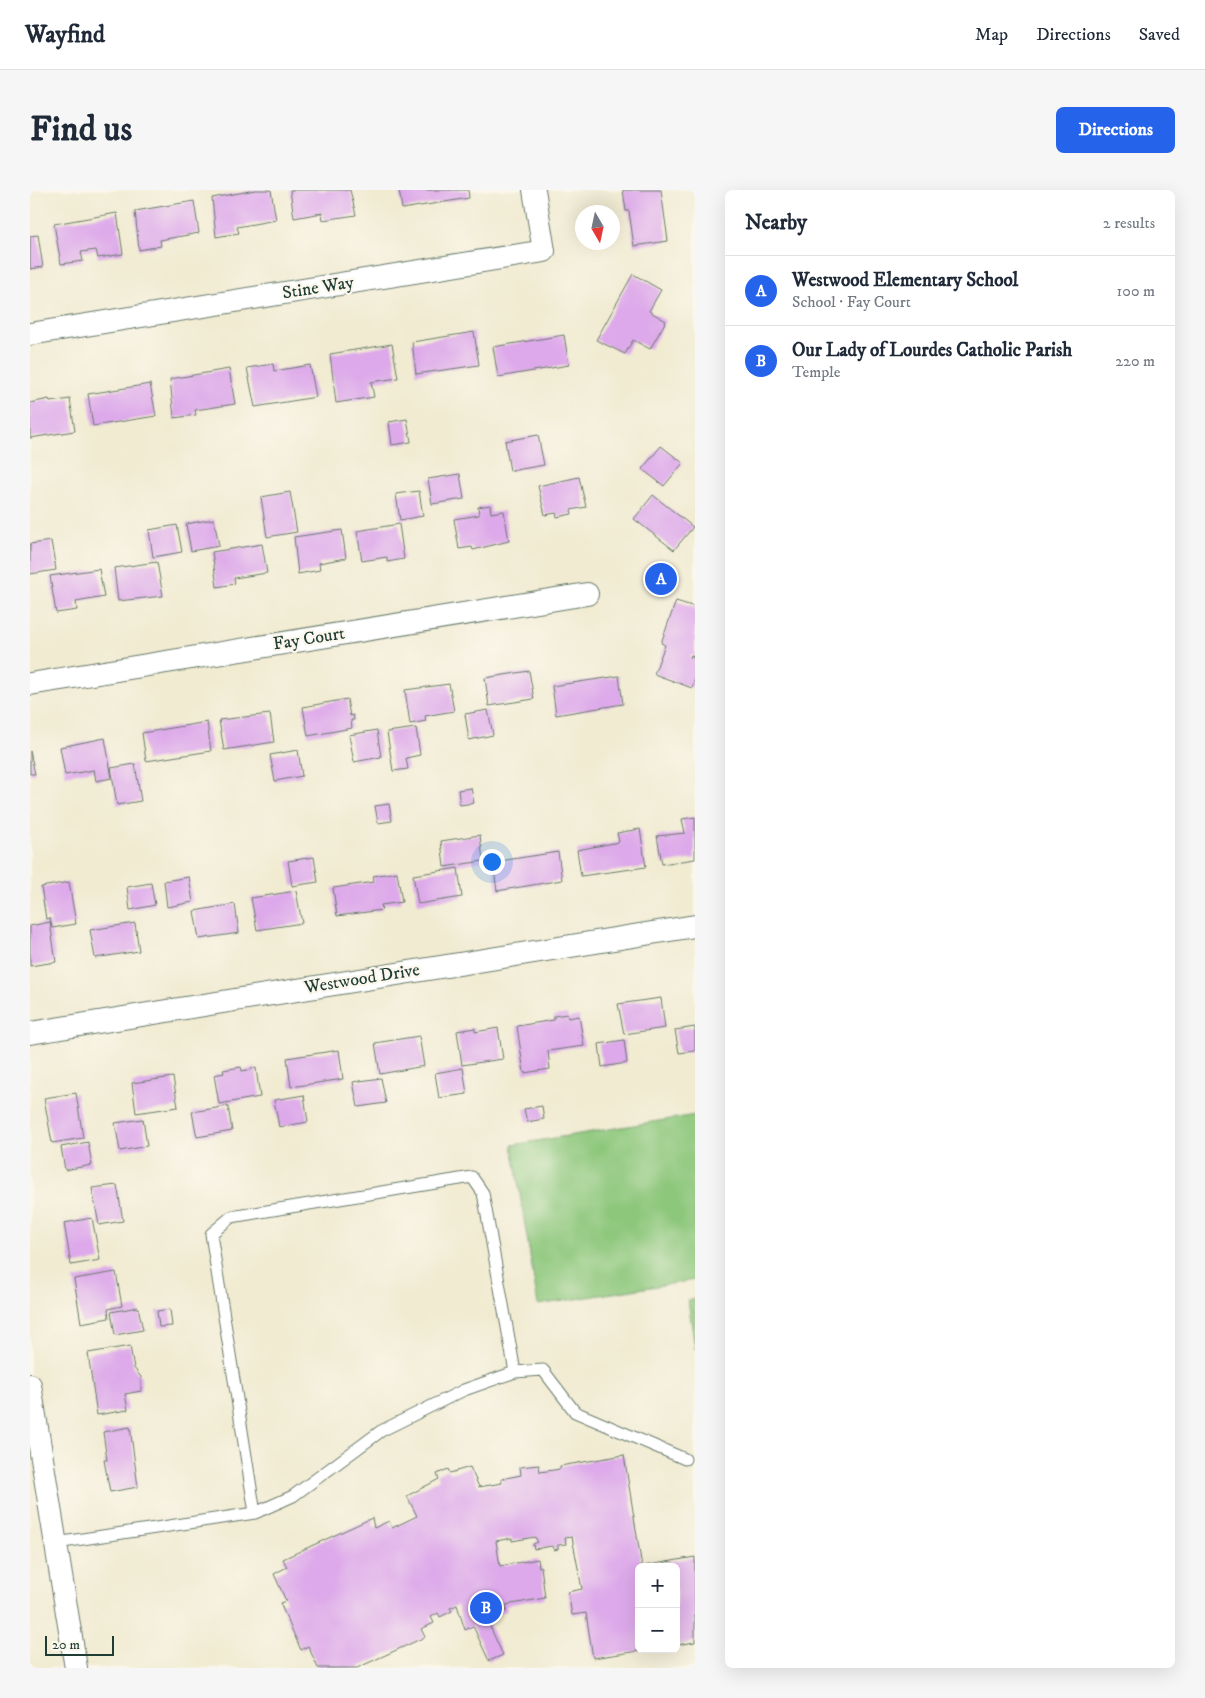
<!DOCTYPE html>
<meta charset="utf-8">
<style>
body{margin:0;font-family:"IM FELL DW Pica",serif;background:#f6f6f7;color:#1f2937}
.controls{position:absolute;right:15px;bottom:15px;display:grid;overflow:hidden;border-radius:8px;box-shadow:0 5px 20px #0002}
.controls button{width:45px;height:45px;display:grid;place-items:center;padding:0;border:0;border-bottom:1px solid #e0e1e3;background:#fff;color:#1f2937;font:25px sans-serif}
.compass{position:absolute;left:545px;top:15px;width:45px;height:45px;border-radius:50%;background:#fff;box-shadow:0 5px 20px #0002;rotate:171deg}
.scale{position:absolute;left:15px;bottom:12px;width:69px;box-sizing:border-box;padding-left:5px;border:2px solid #1f3d34;border-top:0;font-size:14px;line-height:18px;white-space:nowrap;color:#1f3d34;-webkit-text-stroke:4px #fbf7ec;paint-order:stroke}
.you{position:absolute;left:461px;top:671px;width:18px;height:18px;margin:-12px;border:4px solid #fff;border-radius:50%;background:#1a73e8;box-shadow:0 0 0 8px #1a73e833}
.badge{display:grid;place-items:center;width:32px;height:32px;border-radius:50%;background:#2563eb;color:#fff;font-size:16px;font-weight:700}
.pin{position:absolute;translate:-50% -50%;border:2px solid #fff;box-shadow:0 1px 5px #0006}
.list{margin:0;padding:0;list-style:none}
h2{display:flex;justify-content:space-between;align-items:center;height:65px;margin:0;padding:0 20px;font-size:21px}
h2 small{font-size:16px;font-weight:400;color:#747a83}
.list li{display:grid;grid-template-columns:32px 1fr auto;gap:15px;align-items:center;box-sizing:border-box;height:70px;padding:0 20px;border-top:1px solid #e0e1e3}
.list b{display:block;font-size:19px;white-space:nowrap}
.list p{margin:0;font-size:16px;white-space:nowrap;color:#747a83}
.list em{font-size:16px;font-style:normal;color:#747a83}
.map{position:relative;flex:none;width:665px;height:1478px;overflow:hidden;border-radius:8px}
header{display:flex;align-items:center;gap:30px;box-sizing:border-box;height:70px;padding:0 25px;background:#fff;border-bottom:1px solid #e0e1e3}
header strong{font-size:24px}
nav{display:flex;gap:28px;margin-inline-start:auto;font-size:18px}
.intro{display:flex;align-items:center;justify-content:space-between;box-sizing:border-box;height:120px;padding:0 30px}
h1{margin:0;font-size:35px}
.button{padding:12px 22px;border-radius:8px;background:#2563eb;color:#fff;font-size:18px;font-weight:700}
main{display:flex;gap:30px;padding:0 30px}
aside{flex:1;background:#fff;border-radius:8px;box-shadow:0 5px 20px #0002}
.map>svg:first-child{display:block}
.green{fill:#8dc77c;stroke:#568258}
.building{fill:#dda9ea}
.lines{fill:none;stroke-linecap:round;stroke-linejoin:round}
.lane-casing{stroke:#687a6b;stroke-width:13}
.street-casing{stroke:#687a6b;stroke-width:24}
.lane{stroke:#fff;stroke-width:11}
.street{stroke:#fff;stroke-width:22}
.labels{text-anchor:middle;dominant-baseline:central;stroke-width:4.5;stroke-linejoin:round;paint-order:stroke}
.street-label{font-size:18px;fill:#1f3d34;stroke:#fbf7ec}
</style>
<header>
<strong>Wayfind</strong>
<nav><a>Map</a><a>Directions</a><a>Saved</a></nav>
</header>
<div class="intro"><h1>Find us</h1><a class="button">Directions</a></div>
<main>
<div class="map">
<svg width="665" height="1478" viewBox="0 0 665 1478">
<rect width="100%" height="100%" fill="#fbf7ec"/>
<filter id="ink" filterUnits="userSpaceOnUse"><feTurbulence type="fractalNoise" baseFrequency=".02" numOctaves="2"/><feDisplacementMap in="SourceGraphic" scale="10" xChannelSelector="R" yChannelSelector="G"/><feConvolveMatrix kernelMatrix="1 2 1 2 8 2 1 2 1" color-interpolation-filters="sRGB"/></filter>
<filter id="wash" filterUnits="userSpaceOnUse"><feTurbulence type="fractalNoise" baseFrequency=".0096" numOctaves="4" result="noise"/><feDisplacementMap in="SourceGraphic" scale="20" xChannelSelector="R" yChannelSelector="G"/><feGaussianBlur stdDeviation="1.12" result="paint"/><feColorMatrix in="noise" values="0 0 0 0 0 0 0 0 0 0 0 0 0 0 0 0 0 1.4 0 .05"/><feComposite in="paint" operator="in"/></filter>
<g filter="url(#wash)">
<rect width="100%" height="100%" fill="#f1ebd2"/>
<path class="green" d="M 665,925 L 665,1090 L 508,1115 L 482,955 Z
M 665,1109 L 665,1159 L 658,1110 Z"/>
<g id="blocks">
<path class="building" d="M 225,0 L 241,0 L 246,30 L 207,37 L 209,43 L 186,47 L 182,8 Z
M 260,0 L 320,0 L 326,25 L 293,30 L 292,23 L 264,28 Z
M 369,0 L 438,0 L 439,8 L 372,19 Z
M 593,0 L 631,0 L 638,51 L 604,56 L 599,21 L 596,21 Z
M 164,11 L 169,43 L 130,50 L 131,56 L 109,60 L 105,21 Z
M 87,23 L 93,64 L 68,68 L 66,60 L 51,62 L 53,71 L 31,74 L 24,34 Z
M 8,45 L 13,77 L 0,79 L 0,46 Z
M 603,84 L 631,100 L 619,121 L 636,131 L 620,159 L 603,150 L 595,164 L 566,150 Z
M 444,142 L 449,175 L 386,184 L 382,152 Z
M 534,145 L 539,175 L 468,187 L 463,157 Z
M 362,154 L 368,188 L 341,192 L 344,207 L 306,213 L 300,164 Z
M 243,174 L 244,181 L 280,175 L 286,207 L 225,217 L 217,178 Z
M 199,179 L 205,214 L 165,220 L 166,225 L 144,228 L 140,189 Z
M 120,194 L 126,226 L 63,236 L 58,204 Z
M 19,209 L 20,212 L 40,209 L 45,241 L 0,248 L 0,213 Z
M 377,229 L 381,252 L 362,255 L 359,232 Z
M 508,245 L 514,275 L 480,281 L 475,251 Z
M 631,256 L 653,273 L 634,296 L 612,279 Z
M 430,284 L 434,309 L 402,314 L 398,289 Z
M 549,287 L 556,317 L 541,320 L 542,324 L 527,327 L 526,323 L 515,325 L 508,296 Z
M 389,301 L 393,326 L 370,330 L 366,304 Z
M 260,302 L 267,342 L 237,347 L 231,307 Z
M 623,305 L 663,337 L 644,360 L 604,329 Z
M 460,315 L 461,323 L 474,321 L 479,351 L 443,360 L 442,357 L 429,359 L 424,329 L 449,325 L 448,317 Z
M 184,329 L 189,356 L 161,361 L 156,334 Z
M 369,334 L 374,369 L 357,372 L 357,367 L 332,371 L 327,341 Z
M 147,335 L 152,362 L 123,367 L 119,340 Z
M 312,340 L 316,368 L 289,373 L 290,380 L 268,384 L 264,347 Z
M 21,351 L 26,380 L 0,384 L 0,354 Z
M 232,354 L 237,383 L 204,388 L 205,394 L 187,397 L 182,362 Z
M 127,372 L 133,406 L 88,411 L 84,378 Z
M 69,379 L 74,407 L 46,412 L 47,420 L 26,423 L 20,386 Z
M 646,411 L 665,417 L 665,466 L 661,465 L 660,467 L 665,468 L 665,489 L 662,498 L 624,484 L 635,455 L 631,453 Z
M 499,481 L 504,509 L 459,516 L 455,488 Z
M 589,486 L 593,514 L 526,525 L 522,496 Z
M 419,494 L 424,521 L 395,526 L 396,531 L 380,534 L 375,500 Z
M 317,509 L 320,526 L 323,525 L 324,530 L 321,530 L 322,538 L 278,546 L 273,517 Z
M 458,520 L 463,545 L 439,550 L 435,524 Z
M 240,524 L 244,552 L 194,560 L 189,530 Z
M 177,532 L 181,561 L 116,571 L 112,543 Z
M 386,538 L 390,565 L 376,568 L 378,579 L 363,581 L 357,542 Z
M 347,540 L 351,567 L 324,572 L 319,545 Z
M 75,548 L 82,588 L 66,591 L 64,580 L 35,585 L 30,557 Z
M 268,560 L 272,586 L 245,591 L 240,565 Z
M 0,561 L 5,584 L 0,584 Z
M 105,574 L 111,611 L 87,615 L 81,578 Z
M 441,598 L 444,613 L 430,615 L 428,600 Z
M 359,614 L 362,631 L 348,633 L 345,616 Z
M 665,627 L 665,669 L 632,674 L 627,646 L 655,643 L 652,629 Z
M 610,639 L 616,677 L 551,686 L 547,660 L 589,652 L 587,643 Z
M 450,645 L 453,671 L 414,677 L 411,651 Z
M 528,662 L 532,690 L 467,701 L 463,672 Z
M 284,667 L 288,692 L 262,696 L 258,671 Z
M 428,678 L 432,707 L 388,714 L 383,685 Z
M 367,682 L 372,712 L 351,715 L 352,720 L 307,726 L 303,698 L 344,692 L 343,686 Z
M 159,687 L 163,712 L 137,717 L 134,691 Z
M 39,692 L 46,734 L 22,738 L 20,728 L 16,729 L 11,697 Z
M 121,693 L 125,715 L 100,720 L 97,697 Z
M 266,701 L 272,733 L 227,740 L 221,708 Z
M 205,714 L 209,743 L 169,749 L 164,721 Z
M 20,732 L 26,772 L 0,776 L 0,736 Z
M 105,733 L 109,761 L 65,768 L 60,740 Z
M 631,808 L 635,838 L 594,844 L 588,814 Z
M 537,824 L 538,828 L 549,826 L 554,856 L 518,861 L 520,879 L 494,883 L 487,836 L 524,830 L 524,826 Z
M 665,837 L 665,861 L 649,863 L 645,840 Z
M 445,838 L 445,842 L 468,838 L 473,869 L 432,875 L 427,841 Z
M 389,846 L 394,876 L 350,884 L 345,853 Z
M 594,850 L 597,873 L 572,877 L 569,854 Z
M 309,860 L 313,889 L 261,897 L 257,868 Z
M 211,877 L 212,881 L 226,878 L 230,907 L 189,914 L 184,885 L 194,883 L 193,880 Z
M 433,878 L 437,904 L 409,908 L 405,883 Z
M 143,887 L 148,917 L 106,923 L 102,893 Z
M 351,888 L 356,913 L 328,917 L 323,892 Z
M 46,903 L 53,948 L 22,953 L 14,908 Z
M 274,905 L 278,932 L 249,937 L 244,910 Z
M 198,916 L 202,941 L 167,947 L 162,922 Z
M 512,916 L 514,929 L 497,932 L 494,919 Z
M 113,929 L 117,956 L 90,961 L 85,933 Z
M 58,952 L 62,975 L 35,980 L 31,957 Z
M 87,995 L 93,1031 L 69,1035 L 62,998 Z
M 62,1028 L 70,1070 L 41,1075 L 34,1033 Z
M 86,1082 L 92,1116 L 78,1119 L 79,1128 L 51,1133 L 44,1089 Z
M 108,1117 L 113,1140 L 85,1145 L 81,1122 Z
M 140,1119 L 142,1136 L 129,1137 L 127,1121 Z
M 100,1156 L 104,1178 L 111,1187 L 111,1201 L 95,1204 L 98,1220 L 67,1225 L 58,1163 Z
M 100,1237 L 108,1297 L 80,1302 L 74,1270 L 77,1270 L 73,1242 Z
M 594,1265 L 612,1377 L 609,1377 L 609,1461 L 563,1468 L 556,1423 L 542,1425 L 538,1402 L 552,1399 L 542,1347 L 535,1348 L 536,1354 L 528,1355 L 528,1359 L 524,1360 L 522,1356 L 504,1359 L 503,1354 L 508,1352 L 505,1347 L 482,1351 L 482,1348 L 466,1351 L 470,1376 L 508,1369 L 509,1377 L 511,1376 L 515,1408 L 476,1415 L 477,1421 L 464,1423 L 465,1426 L 457,1430 L 473,1465 L 459,1471 L 443,1436 L 435,1440 L 427,1415 L 420,1418 L 422,1421 L 410,1427 L 408,1423 L 401,1427 L 404,1433 L 391,1439 L 395,1447 L 327,1478 L 288,1478 L 278,1456 L 271,1460 L 250,1413 L 256,1411 L 244,1384 L 257,1377 L 253,1369 L 342,1328 L 344,1338 L 359,1331 L 362,1338 L 387,1326 L 377,1306 L 409,1289 L 407,1284 L 418,1279 L 420,1283 L 440,1277 L 449,1297 L 472,1293 L 471,1289 L 491,1285 L 490,1277 L 509,1275 L 510,1282 L 530,1279 L 530,1276 Z
M 665,1367 L 665,1452 L 646,1455 L 646,1377 L 613,1376 Z"/>
</g>
</g>
<g filter="url(#ink)">
<use href="#blocks" fill-opacity="0" stroke="#687a6b" stroke-width="1"/>
<g class="lines">
<defs>
<path id="lane" d="M 225,1323 L 181,1044 L 201,1027 L 442,987 L 453,1003 L 485,1182
M 26,1353 L 225,1323 L 263,1306 L 351,1241 L 434,1200 L 485,1182 L 513,1180 L 545,1222 L 655,1269"/>
<path id="street" d="M 0,144 L 514,61 L 504,0
M 0,494 L 557,404
M 0,843 L 665,736
M 0,1195 L 46,1478"/>
</defs>
<use href="#lane" class="lane-casing"/>
<use href="#street" class="street-casing"/>
<use href="#lane" class="lane"/>
<use href="#street" class="street"/>
</g>
</g>
<g class="labels">
<g class="street-label">
<text transform="translate(288 98) rotate(-9)">Stine Way</text>
<text transform="translate(279 449) rotate(-9)">Fay Court</text>
<text transform="translate(332 789) rotate(-9)">Westwood Drive</text>
</g>
</g>
</svg>
<div class="controls">
<button>+</button>
<button>−</button>
</div>
<svg class="compass" viewBox="-18 -18 36 36"><path d="M0-13l5 13h-10z" fill="#e53935"/><path d="M0 13l5-13h-10z" fill="#747a83"/></svg>
<div class="scale">20 m</div>
<div class="you"></div>
<div class="pin badge" style="left:631px;top:389px">A</div>
<div class="pin badge" style="left:456px;top:1418px">B</div>
</div>
<aside>
<h2>Nearby<small>2 results</small></h2>
<ul class="list">
<li><span class="badge">A</span><div><b>Westwood Elementary School</b><p>School · Fay Court</p></div><em>100 m</em></li>
<li><span class="badge">B</span><div><b>Our Lady of Lourdes Catholic Parish</b><p>Temple</p></div><em>220 m</em></li>
</ul>
</aside>
</main>
